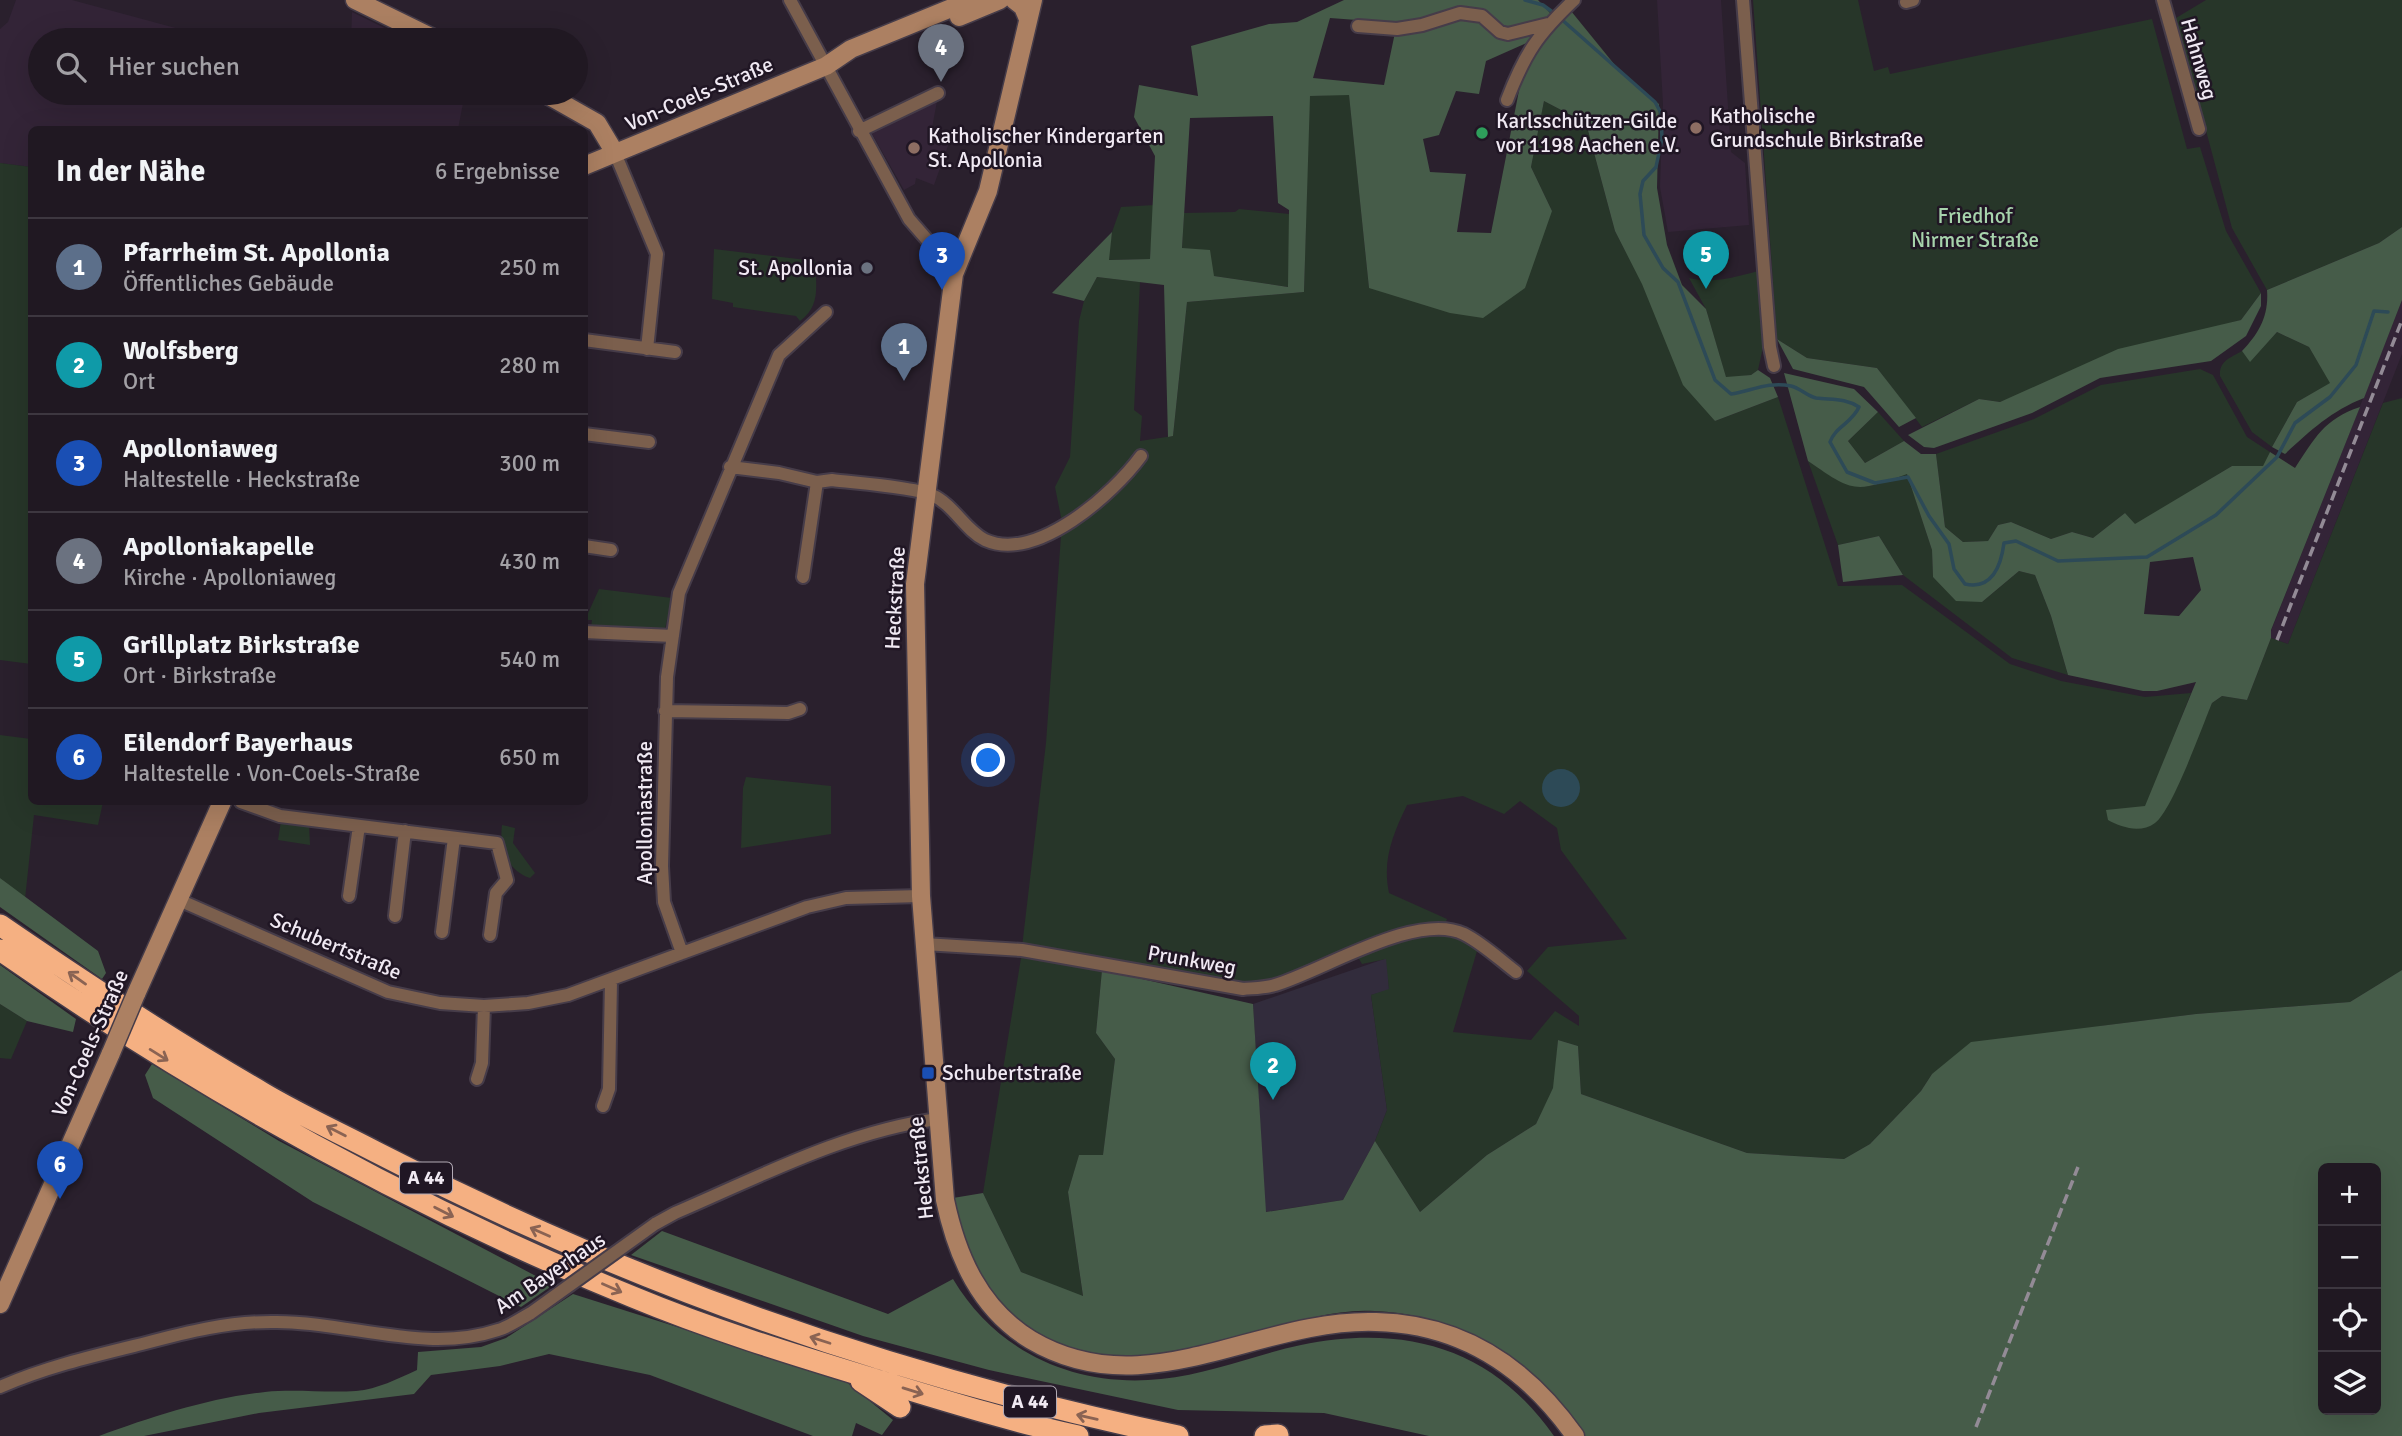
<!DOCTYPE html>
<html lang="de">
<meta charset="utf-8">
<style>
body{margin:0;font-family:Signika,sans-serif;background:#2d252f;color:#f1f3f6}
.controls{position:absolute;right:21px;bottom:21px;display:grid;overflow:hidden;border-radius:10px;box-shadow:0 7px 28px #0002}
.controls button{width:63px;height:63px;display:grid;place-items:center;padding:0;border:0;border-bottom:2px solid #3d3740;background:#201822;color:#f1f3f6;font:35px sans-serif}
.you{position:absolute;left:989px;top:761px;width:24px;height:24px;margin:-18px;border:5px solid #fff;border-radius:50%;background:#1a73e8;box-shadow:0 0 0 10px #1a73e833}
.badge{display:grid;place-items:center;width:46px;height:46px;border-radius:50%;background:#0b8043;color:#fff;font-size:23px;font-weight:700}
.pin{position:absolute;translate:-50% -58px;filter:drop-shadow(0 2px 4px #0008)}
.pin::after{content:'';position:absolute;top:37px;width:24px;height:21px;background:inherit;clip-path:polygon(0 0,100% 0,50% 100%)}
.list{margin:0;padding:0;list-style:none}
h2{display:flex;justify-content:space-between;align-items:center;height:91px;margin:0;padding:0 28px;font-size:30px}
h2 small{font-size:23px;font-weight:400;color:#a2a0a5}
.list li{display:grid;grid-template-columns:46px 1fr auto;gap:21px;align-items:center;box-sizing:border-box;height:98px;padding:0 28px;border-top:2px solid #3d3740}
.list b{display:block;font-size:26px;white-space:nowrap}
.list p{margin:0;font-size:23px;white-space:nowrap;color:#a2a0a5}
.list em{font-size:23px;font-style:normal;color:#a2a0a5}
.icon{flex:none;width:38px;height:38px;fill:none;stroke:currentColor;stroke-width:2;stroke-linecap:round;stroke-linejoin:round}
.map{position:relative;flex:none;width:2402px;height:1436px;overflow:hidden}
.search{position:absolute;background:#201822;box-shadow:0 7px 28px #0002;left:28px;top:28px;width:560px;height:77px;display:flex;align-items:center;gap:18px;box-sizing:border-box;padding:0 24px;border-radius:38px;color:#a2a0a5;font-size:26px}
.panel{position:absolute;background:#201822;box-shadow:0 7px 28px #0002;left:28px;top:126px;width:560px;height:679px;border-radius:10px}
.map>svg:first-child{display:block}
.built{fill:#332437}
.industrial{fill:#322c3c}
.green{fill:#273629;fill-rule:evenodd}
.forest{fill:#465c49;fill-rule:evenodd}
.water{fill:#2d4a57}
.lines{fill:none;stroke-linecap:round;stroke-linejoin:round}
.stream{stroke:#2d4a57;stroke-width:3.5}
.street-casing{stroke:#463c49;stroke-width:16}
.secondary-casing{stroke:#463c49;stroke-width:21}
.highway-casing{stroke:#463c49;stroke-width:24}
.street{stroke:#7b5f4d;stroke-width:12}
.secondary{stroke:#ac8062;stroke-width:18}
.highway{stroke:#f5b082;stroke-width:21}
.rail{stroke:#938b96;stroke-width:3.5;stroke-dasharray:10 5;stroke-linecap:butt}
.street-bridge-casing{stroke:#463c49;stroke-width:16;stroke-linecap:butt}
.secondary-bridge-casing{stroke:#463c49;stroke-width:21;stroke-linecap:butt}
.street-bridge{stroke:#7b5f4d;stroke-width:12}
.secondary-bridge{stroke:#ac8062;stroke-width:18}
.oneway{stroke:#8a6353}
.education-dot{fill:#8d6e63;stroke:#201624;stroke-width:2.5}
.leisure-dot{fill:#2e9e5b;stroke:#201624;stroke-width:2.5}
.worship-dot{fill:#6b7280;stroke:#201624;stroke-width:2.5}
.transit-dot{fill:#1a4fb4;stroke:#201624;stroke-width:2.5}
.labels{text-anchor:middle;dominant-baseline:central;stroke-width:5;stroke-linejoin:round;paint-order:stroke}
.shield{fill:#201624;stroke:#b2aab5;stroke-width:2}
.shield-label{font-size:19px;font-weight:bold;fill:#f0e9f3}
.street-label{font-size:21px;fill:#f0e9f3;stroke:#201624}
.poi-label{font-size:21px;fill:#f0e9f3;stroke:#201624;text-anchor:start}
.park-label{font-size:21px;fill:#a7d3ac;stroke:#201624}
</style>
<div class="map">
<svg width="2402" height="1436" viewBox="0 0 2402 1436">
<rect width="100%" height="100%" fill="#2a202d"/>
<path class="built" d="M 16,0 L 72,0 L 220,40 L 40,40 L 40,93 L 465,93 L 458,129 L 32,130 L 31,167 L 0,163 L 0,29 L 8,22 Z
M 1657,0 L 1721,0 L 1731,152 L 1745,163 L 1749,225 L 1668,232 L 1660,187 L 1663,104 Z
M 352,12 L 409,40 L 351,40 Z
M 937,101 L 930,139 L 949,143 L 934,185 L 916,178 L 915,184 L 904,190 L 871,132 Z
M 2402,300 L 2402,354 L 2288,644 L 2271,638 L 2271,631 Z"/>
<path class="industrial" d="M 1387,958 L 1389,990 L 1371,995 L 1387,1110 L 1375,1141 L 1343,1200 L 1265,1212 L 1253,1004 Z"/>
<path class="green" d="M 1753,0 L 1858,0 L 1874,71 L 1888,67 L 1890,74 L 2152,19 L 2187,149 L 2200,147 L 2226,231 L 2261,293 L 2241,320 L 2194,333 L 2000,402 L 1979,399 L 1922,427 L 1877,368 L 1807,358 L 1777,339 Z
M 2206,0 L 2402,0 L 2402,227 L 2379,243 L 2267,290 L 2232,228 L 2176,18 Z
M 1349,94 L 1369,288 L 1552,211 L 1531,167 L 1544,101 L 1586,123 L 1615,231 L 1715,421 L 1778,397 L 1838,586 L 1902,585 L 2010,664 L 2061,681 L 2145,697 L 2191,693 L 2137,829 L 2181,774 L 2212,703 L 2222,696 L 2247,700 L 2271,638 L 2288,644 L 2383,403 L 2402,398 L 2402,970 L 2350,1002 L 2196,1014 L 2101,1026 L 1932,1074 L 1921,1091 L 1870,1144 L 1844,1159 L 1747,1153 L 1581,1094 L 1578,1046 L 1558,1040 L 1554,1088 L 1536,1124 L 1487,1155 L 1420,1212 L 1375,1141 L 1387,1110 L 1371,995 L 1389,989 L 1386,959 L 1362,964 L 1352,947 L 1271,982 L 1233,983 L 1022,947 L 1046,743 L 1062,522 L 1055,487 L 1070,457 L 1079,321 L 1084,301 L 1097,277 L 1140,282 L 1134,410 L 1142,416 L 1140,441 L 1173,436 L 1187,302 L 1304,292 L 1309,96 ZM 1463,796 L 1504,814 L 1520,801 L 1557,828 L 1561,850 L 1627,939 L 1548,947 L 1527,971 L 1579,1016 L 1579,1026 L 1555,1011 L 1531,1040 L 1453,1032 L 1477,951 L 1457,937 L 1441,934 L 1447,919 L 1389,893 C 1382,860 1393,834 1407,805 Z
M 0,163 L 31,167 L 31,664 L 0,660 Z
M 1154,205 L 1150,259 L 1108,260 L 1112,232 L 1121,207 Z
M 1239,209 L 1289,214 L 1289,287 L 1214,276 L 1182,249 L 1184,213 L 1235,212 Z
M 714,249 L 815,261 C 816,285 821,306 800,321 L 796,316 L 733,307 L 733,303 L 712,299 Z
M 1758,271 L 1763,347 L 1758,370 L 1751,375 L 1726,378 L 1706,309 L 1689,278 C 1713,284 1736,277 1758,271 Z
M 2277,332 L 2309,347 L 2331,383 L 2297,402 L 2272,447 L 2252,432 L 2220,376 C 2219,361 2230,358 2242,351 L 2250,361 Z
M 2200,369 L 2213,375 L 2247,437 L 2270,452 L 2264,466 L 2232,466 L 2135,525 L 2125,513 L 2093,538 L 2072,532 L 2051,539 L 2011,522 L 1998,525 L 1988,541 L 1963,542 L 1945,527 L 1936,454 L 2034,419 L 2101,385 Z
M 1878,412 L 1904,441 L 1865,463 L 1848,441 Z
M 1808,461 C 1850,489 1859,495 1907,473 L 1932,550 L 1933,577 L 1982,602 L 2019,571 L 2035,575 L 2051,616 L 2068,675 L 2012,658 L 1903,575 L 1879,536 L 1838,545 Z
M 599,589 L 672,598 L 665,629 L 591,628 L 592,620 L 585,620 Z
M 0,735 L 31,739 L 32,802 L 103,802 L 98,825 L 34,815 L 25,899 L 0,878 Z
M 746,777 L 831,786 L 831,834 L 741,848 L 743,788 Z
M 281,821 L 309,824 L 310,845 L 278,840 Z
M 502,825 L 515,828 L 513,843 L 535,873 L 530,878 C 507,870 499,848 502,825 Z
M 1021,958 L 1102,970 L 1096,1033 L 1115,1059 L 1103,1156 L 1079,1156 L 1068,1192 L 1083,1297 L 1021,1272 L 983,1193 Z
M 0,1004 L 27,1021 L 11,1059 L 0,1058 Z"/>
<path class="forest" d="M 1344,0 L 1538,0 L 1551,14 L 1533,40 L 1486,61 L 1479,94 L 1456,91 L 1439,135 L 1423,139 L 1430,172 L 1466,174 L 1457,232 L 1491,233 L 1525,60 L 1547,31 L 1571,11 L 1623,75 L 1659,104 L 1657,188 L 1667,245 L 1682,285 L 1706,309 L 1726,377 L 1751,375 L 1758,370 L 1770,378 L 1778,397 L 1715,421 L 1683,385 L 1642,284 L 1615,231 L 1586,123 L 1544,101 L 1531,167 L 1552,211 L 1525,288 L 1483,318 L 1450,313 L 1369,288 L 1349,95 L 1310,96 L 1304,292 L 1187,302 L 1173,436 L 1168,437 L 1164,285 L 1097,277 L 1084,301 L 1052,293 L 1112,232 L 1109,260 L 1150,259 L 1155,156 L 1134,117 L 1139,85 L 1198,96 L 1191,46 L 1269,24 L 1297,22 ZM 1330,18 L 1397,23 L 1384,85 L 1313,78 ZM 1273,116 L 1278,203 L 1289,210 L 1288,287 L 1214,276 L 1210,250 L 1182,248 L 1190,118 Z
M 2402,227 L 2402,300 L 2364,398 C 2331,411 2310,431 2285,454 L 2272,447 L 2297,402 L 2330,383 L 2309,347 L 2277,332 L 2250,362 L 2242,351 C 2259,333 2269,316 2267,290 L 2379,243 Z
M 2261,293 L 2261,306 L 2246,336 L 2211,361 L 2100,378 L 2032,413 L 1934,448 L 1924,447 L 1908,435 L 1979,399 L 2000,402 L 2118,349 L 2241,320 Z
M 1777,339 L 1807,358 L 1877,368 L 1916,418 L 1899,427 L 1864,387 L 1793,369 Z
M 1784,373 L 1854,389 L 1878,412 L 1848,441 L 1865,463 L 1904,441 L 1921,454 L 1936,454 L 1945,527 L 1963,542 L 1988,541 L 1998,525 L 2011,522 L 2051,539 L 2072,532 L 2093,538 L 2125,513 L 2135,524 L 2232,466 L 2263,466 L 2270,452 L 2295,468 C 2315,438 2324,419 2360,407 L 2271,630 L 2271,638 L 2247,700 L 2222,696 L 2212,703 C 2202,727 2172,811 2155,823 C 2140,834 2121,827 2108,820 L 2106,810 L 2145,806 L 2196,682 L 2157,691 L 2143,691 L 2068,675 L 2051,616 L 2035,575 L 2019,571 L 1982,602 L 1956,601 L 1933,577 L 1932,550 L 1907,474 C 1855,493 1854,493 1808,461 ZM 2193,557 L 2201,590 L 2179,616 L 2144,614 L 2150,562 Z
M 1879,536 L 1903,575 L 1843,582 L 1838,545 Z
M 0,878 L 98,951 L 106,973 L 102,979 L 0,907 Z
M 0,965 L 76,1019 L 73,1032 L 27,1021 L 0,1004 Z
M 1102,970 L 1253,1004 L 1266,1212 L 1343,1200 L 1375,1141 L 1420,1212 L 1487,1155 L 1536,1124 L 1553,1088 L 1558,1040 L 1578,1046 L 1581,1094 L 1747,1153 L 1844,1159 L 1870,1144 L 1921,1091 L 1932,1074 L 1971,1042 L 2196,1014 L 2350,1002 L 2402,970 L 2402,1436 L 1584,1436 C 1531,1361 1469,1316 1375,1311 C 1331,1308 1287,1325 1246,1336 C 1204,1348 1159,1359 1116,1358 C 1021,1354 970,1284 953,1198 L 983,1193 L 1021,1272 L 1083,1296 L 1068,1192 L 1079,1155 L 1103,1155 L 1115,1059 L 1096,1033 ZM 2323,1168 L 2376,1168 L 2376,1410 L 2323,1410 Z
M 152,1064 L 279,1141 L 553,1285 L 521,1307 L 313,1202 L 153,1098 L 145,1075 Z
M 662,1231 L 888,1314 L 953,1279 C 997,1353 1076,1388 1161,1379 C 1209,1374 1254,1355 1301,1345 C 1404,1324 1492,1347 1554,1436 L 1429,1436 L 1324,1413 L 1178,1410 L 989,1370 L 863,1336 L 631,1255 Z
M 573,1294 L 844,1380 L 893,1420 L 882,1435 L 856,1423 L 852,1436 L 813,1436 L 650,1375 L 549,1354 L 500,1366 L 431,1375 L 414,1394 L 259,1413 L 144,1436 L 99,1436 C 151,1417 209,1398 265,1392 C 295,1389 326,1393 356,1391 C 378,1389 397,1379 417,1370 L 418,1352 L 481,1347 L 506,1338 Z"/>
<path class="water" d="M1542 788a19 19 0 1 1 38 0a19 19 0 1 1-38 0Z"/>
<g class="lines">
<path class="stream" d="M 1525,0 L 1543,5 L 1554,13
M 1560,18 L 1655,102 L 1661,113 L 1662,139 L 1656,167 L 1643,181 L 1640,194 L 1644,235 L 1663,268 L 1678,282 L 1715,380 L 1731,394 C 1751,391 1769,381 1791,386 C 1800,388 1807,396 1816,398 C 1833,400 1845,398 1859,407 C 1852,423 1835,427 1830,442 L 1847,472 L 1875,483 L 1908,477 L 1929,516 L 1949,544 L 1954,569 L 1965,584 C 1992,590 2001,566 2004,543 L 2016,541 L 2058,561 L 2147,557 L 2216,515 L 2277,457 L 2295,423 L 2330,397 L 2356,365 L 2374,311 L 2388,312"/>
<defs>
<path id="street" d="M 790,0 L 909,219 L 929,242
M 1743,0 L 1770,347 L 1774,366
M 2163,0 L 2199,129
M 1906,2 L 1913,0
M 1358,26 L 1397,29 L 1422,25 L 1460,13 L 1482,16 L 1500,32 L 1508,34 L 1548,24
M 1507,100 C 1525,53 1538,34 1574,0
M 859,131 L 938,93
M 615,153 L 657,254 L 647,349
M 584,340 L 675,352
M 584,434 L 649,442
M 730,467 L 779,473 L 817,482 L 832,480 C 856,483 913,487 932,495 C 953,504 965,530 985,540 C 1037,563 1114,493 1141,456
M 584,546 L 611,550
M 803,577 L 817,482
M 584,632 L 673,636
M 665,711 L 788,713 L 800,709
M 241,802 L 280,816 L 497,843 L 507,880 L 496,893 L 490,935
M 349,896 L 359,826
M 179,900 L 388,992 L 440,1003 L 484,1006 L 528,1003 L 568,995 L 807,907 L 846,898 L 921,896
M 395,916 L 405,831
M 442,932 L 454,838
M 924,944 L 1022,950 L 1243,989 C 1254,988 1266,988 1275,985 C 1323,971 1416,911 1464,934 C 1482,943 1499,959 1516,972
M 682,953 L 664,902 L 662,866 L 667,677 L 679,593 L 779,355 L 826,312
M 477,1079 L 482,1063 L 484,1006
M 603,1106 L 609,1089 L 611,981
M 655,1224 L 675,1213 C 759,1177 846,1131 938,1119
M 0,1387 C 46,1367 93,1356 142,1344 C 187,1332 230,1321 277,1322 C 350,1322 426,1354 498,1330 C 509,1327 520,1319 531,1313"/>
<path id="secondary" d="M 355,0 L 437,40
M 1014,0 L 1023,7 L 1028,19
M 1033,0 L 988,191 L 954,274 L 915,584 L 921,896 L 945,1200 C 957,1257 980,1309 1031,1340 C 1146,1408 1257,1318 1376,1322 C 1462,1324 1527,1368 1575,1436
M 959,17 L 1000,0
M 544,93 L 597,123 L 615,153
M 584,166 L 826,66 L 851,49 L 971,0
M 136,994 L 222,802
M 0,1304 L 111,1053"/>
<path id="highway" d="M 0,925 C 86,984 173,1041 263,1093 C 300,1115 340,1133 378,1153 C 631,1284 899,1378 1178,1436
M 0,950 C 198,1088 410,1206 633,1297 C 712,1330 795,1355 877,1380 C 943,1400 1010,1421 1078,1436
M 861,1381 L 900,1407
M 1265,1436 L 1278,1435"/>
</defs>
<use href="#street" class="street-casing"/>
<use href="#secondary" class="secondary-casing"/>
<use href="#highway" class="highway-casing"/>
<use href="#street" class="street"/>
<use href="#secondary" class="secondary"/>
<use href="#highway" class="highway"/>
<path class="rail" d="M 2277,640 L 2402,320
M 1976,1427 L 2078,1167"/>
<defs>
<path id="street-bridge" d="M 531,1313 L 655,1224"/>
<path id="secondary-bridge" d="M 111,1053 L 136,994"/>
</defs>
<use href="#street-bridge" class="street-bridge-casing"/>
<use href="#secondary-bridge" class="secondary-bridge-casing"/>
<use href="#street-bridge" class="street-bridge"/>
<use href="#secondary-bridge" class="secondary-bridge"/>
</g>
<defs><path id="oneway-shaft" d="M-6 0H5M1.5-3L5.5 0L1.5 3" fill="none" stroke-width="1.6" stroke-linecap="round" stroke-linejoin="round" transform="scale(1.75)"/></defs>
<g class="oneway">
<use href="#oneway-shaft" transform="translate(77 978) rotate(-145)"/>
<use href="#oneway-shaft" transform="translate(159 1055) rotate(32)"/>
<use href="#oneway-shaft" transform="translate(336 1131) rotate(-153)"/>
<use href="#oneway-shaft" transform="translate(444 1212) rotate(27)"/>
<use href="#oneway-shaft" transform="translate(540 1232) rotate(-156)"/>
<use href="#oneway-shaft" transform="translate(612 1288) rotate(24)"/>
<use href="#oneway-shaft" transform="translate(820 1340) rotate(-162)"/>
<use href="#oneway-shaft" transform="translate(913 1391) rotate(17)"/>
<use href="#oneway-shaft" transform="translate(1087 1417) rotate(-167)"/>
</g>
<g class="education-dot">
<circle cx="1696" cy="128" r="7"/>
<circle cx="914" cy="148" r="7"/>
</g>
<circle class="leisure-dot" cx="1482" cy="133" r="7"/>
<circle class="worship-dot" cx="867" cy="268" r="7"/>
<rect class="transit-dot" x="921" y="1066" width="14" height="14" rx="3.5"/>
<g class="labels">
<g class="shield">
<rect x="400" y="1162.5" width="52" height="31" rx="5"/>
<rect x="1004" y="1386.5" width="52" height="31" rx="5"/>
</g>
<g class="shield-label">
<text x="426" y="1178">A 44</text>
<text x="1030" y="1402">A 44</text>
</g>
<g class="street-label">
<text transform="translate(2199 59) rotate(74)">Hahnweg</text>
<text transform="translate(699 94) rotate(-23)">Von-Coels-Straße</text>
<text transform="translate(895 598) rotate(-87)">Heckstraße</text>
<text transform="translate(645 813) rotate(-90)">Apolloniastraße</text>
<text transform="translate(336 946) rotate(23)">Schubertstraße</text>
<text transform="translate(1192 960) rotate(10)">Prunkweg</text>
<text transform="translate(90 1043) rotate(-66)">Von-Coels-Straße</text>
<text transform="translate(921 1168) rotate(-96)">Heckstraße</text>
<text transform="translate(550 1273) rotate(-34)">Am Bayerhaus</text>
</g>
<g class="poi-label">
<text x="1710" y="116">Katholische<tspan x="1710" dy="24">Grundschule Birkstraße</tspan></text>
<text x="1496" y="121">Karlsschützen-Gilde<tspan x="1496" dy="24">vor 1198 Aachen e.V.</tspan></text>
<text x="928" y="136">Katholischer Kindergarten<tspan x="928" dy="24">St. Apollonia</tspan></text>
<text x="853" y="268" text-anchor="end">St. Apollonia</text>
<text x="942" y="1073">Schubertstraße</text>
</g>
<g class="park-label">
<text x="1975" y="216">Friedhof<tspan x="1975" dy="24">Nirmer Straße</tspan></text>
</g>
</g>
</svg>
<div class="controls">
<button>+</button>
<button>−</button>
<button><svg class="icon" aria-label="locate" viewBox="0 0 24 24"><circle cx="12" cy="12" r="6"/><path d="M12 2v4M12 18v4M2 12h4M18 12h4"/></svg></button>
<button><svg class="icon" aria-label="layers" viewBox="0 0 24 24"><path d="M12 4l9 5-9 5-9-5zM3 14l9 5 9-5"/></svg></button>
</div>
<div class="you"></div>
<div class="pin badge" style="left:904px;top:381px;background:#5c6f8a">1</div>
<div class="pin badge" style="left:1273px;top:1100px;background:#0f9aa8">2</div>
<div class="pin badge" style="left:942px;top:290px;background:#1a4fb4">3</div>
<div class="pin badge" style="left:941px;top:82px;background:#6b7280">4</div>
<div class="pin badge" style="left:1706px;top:289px;background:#0f9aa8">5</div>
<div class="pin badge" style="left:60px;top:1199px;background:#1a4fb4">6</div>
<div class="search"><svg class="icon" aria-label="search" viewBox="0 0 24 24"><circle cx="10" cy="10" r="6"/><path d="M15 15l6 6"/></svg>Hier suchen</div>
<section class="panel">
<h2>In der Nähe<small>6 Ergebnisse</small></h2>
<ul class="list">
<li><span class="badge" style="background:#5c6f8a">1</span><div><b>Pfarrheim St. Apollonia</b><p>Öffentliches Gebäude</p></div><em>250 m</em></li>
<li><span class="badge" style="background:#0f9aa8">2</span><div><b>Wolfsberg</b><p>Ort</p></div><em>280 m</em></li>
<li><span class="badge" style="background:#1a4fb4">3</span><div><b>Apolloniaweg</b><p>Haltestelle · Heckstraße</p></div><em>300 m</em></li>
<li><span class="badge" style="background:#6b7280">4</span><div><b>Apolloniakapelle</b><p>Kirche · Apolloniaweg</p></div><em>430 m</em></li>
<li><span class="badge" style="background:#0f9aa8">5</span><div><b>Grillplatz Birkstraße</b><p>Ort · Birkstraße</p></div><em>540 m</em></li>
<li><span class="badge" style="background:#1a4fb4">6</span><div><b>Eilendorf Bayerhaus</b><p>Haltestelle · Von-Coels-Straße</p></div><em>650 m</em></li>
</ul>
</section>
</div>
